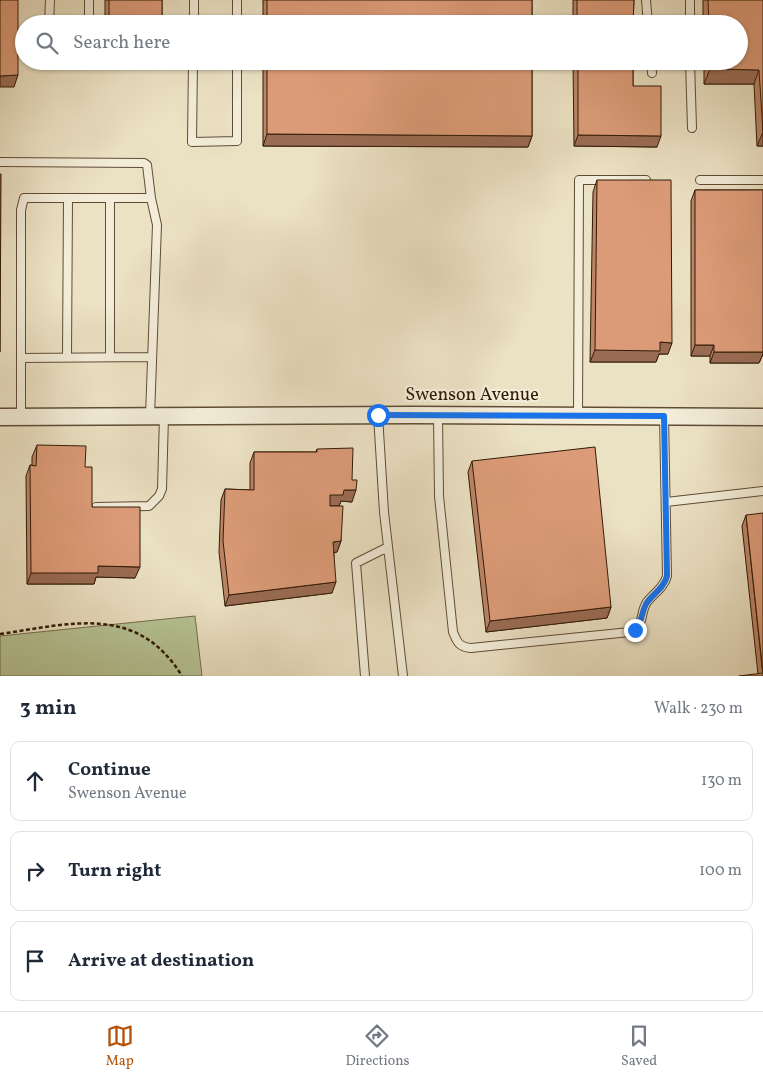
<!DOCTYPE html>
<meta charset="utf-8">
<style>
body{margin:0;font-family:Vollkorn,serif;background:#f6f6f7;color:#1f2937}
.stop{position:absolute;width:15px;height:15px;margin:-11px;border:4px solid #1a73e8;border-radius:50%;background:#fff}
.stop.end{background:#1a73e8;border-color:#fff;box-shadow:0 1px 5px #0008}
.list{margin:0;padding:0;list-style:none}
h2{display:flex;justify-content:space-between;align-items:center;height:65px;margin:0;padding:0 20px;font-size:21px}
h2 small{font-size:16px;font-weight:400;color:#747a83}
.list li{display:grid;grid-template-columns:32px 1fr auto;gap:15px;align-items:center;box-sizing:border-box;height:80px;margin:0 10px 10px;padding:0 10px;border:1px solid #e0e1e3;border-radius:10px}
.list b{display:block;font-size:19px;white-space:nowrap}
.list p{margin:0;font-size:16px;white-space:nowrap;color:#747a83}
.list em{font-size:16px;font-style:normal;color:#747a83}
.icon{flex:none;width:28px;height:28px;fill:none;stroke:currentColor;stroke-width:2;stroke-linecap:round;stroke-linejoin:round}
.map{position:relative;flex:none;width:763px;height:676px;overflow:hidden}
.search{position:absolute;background:#fff;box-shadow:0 1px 4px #0004;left:15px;right:15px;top:15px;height:55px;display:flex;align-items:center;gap:12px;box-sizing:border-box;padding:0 18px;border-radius:28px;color:#747a83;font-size:19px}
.sheet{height:335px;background:#fff}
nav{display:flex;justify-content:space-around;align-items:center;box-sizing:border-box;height:70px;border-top:1px solid #e0e1e3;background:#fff;font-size:14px;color:#747a83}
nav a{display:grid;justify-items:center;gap:2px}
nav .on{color:#b45309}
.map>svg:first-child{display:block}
.green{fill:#b6c395;stroke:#746f4e}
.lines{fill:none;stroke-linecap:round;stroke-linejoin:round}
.service-casing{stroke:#604c36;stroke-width:10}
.minor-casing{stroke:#604c36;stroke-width:19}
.path{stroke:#311b07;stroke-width:2.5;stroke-dasharray:4 2.5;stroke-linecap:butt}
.service{stroke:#f2ecd8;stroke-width:8}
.minor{stroke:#f2ecd8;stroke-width:16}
.wall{fill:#bd8567;stroke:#311b07}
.shaded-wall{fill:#9a6c54;stroke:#311b07}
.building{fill:#dc9b78;stroke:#311b07}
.route{stroke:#1a73e8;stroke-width:6}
.labels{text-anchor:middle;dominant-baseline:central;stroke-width:4.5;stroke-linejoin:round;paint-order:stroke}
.street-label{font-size:18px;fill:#311b07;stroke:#f2ecd8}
</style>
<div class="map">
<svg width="763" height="676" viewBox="0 0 763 676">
<rect width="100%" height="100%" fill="#ebe1c3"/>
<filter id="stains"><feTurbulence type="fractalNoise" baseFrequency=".004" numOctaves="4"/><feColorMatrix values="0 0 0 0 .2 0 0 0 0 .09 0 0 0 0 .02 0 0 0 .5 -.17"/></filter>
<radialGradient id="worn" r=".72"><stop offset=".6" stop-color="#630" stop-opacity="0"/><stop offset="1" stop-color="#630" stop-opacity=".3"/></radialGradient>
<path class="green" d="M 195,616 L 202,676 L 0,676 L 0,636 Z"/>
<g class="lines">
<defs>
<path id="service" d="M 89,0 L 89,24
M 237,0 L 237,24
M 646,0 L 648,24
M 690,0 L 690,24
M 49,24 L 50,0
M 194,24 L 194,0
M 193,61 L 192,142 L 237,141 L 237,61
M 651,61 L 652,73
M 690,61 L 692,128
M 49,63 L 49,61
M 0,162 L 144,163 L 147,165 L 151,198
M 700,180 L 763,180
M 110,198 L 110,357
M 67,357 L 68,198
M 21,358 L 152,357
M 378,415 L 384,512 L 403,676
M 438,415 L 439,496 L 453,632 C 457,642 459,647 471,648 L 630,632 C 646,624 639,614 647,602 C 654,593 664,588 667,576 L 664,416
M 578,416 L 579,180 L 646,180
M 21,417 L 21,210 L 24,198 L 151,198 L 157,225 L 150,416
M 666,502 L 763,491
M 96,507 L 149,506 L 159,496 L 162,489 L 164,416
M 365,676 L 356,563 L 388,547"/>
<path id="minor" d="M 0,417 L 412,415 L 763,417"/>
</defs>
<use href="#service" class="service-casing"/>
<use href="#minor" class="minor-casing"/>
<path class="path" d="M 0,634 C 70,624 137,603 182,676"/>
<use href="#service" class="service"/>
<use href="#minor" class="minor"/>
</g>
<path class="wall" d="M 105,0 L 162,0 L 162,24 L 105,24 Z
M 263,0 L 532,0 L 532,24 L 263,24 Z
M 573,0 L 634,0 L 633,24 L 573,24 Z
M 703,0 L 763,0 L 763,146 L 757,146 L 754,84 L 704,84 L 704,61 L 739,61 L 739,24 L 703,24 Z
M 263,61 L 532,61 L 532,136 L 528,147 L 263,146 Z
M 573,61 L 633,61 L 633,86 L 657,147 L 574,146 Z
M 597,180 L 668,354 L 659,354 L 656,362 L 590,362 L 593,192 Z
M 695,190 L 763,190 L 763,354 L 759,363 L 710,363 L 710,356 L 691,356 L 691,201 Z
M 37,445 L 85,467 L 92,507 L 135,578 L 96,577 L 94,584 L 27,584 L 26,476 L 30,465 L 32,465 L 32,457 Z
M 317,449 L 352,502 L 341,501 L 339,506 L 341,541 L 337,552 L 334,553 L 332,593 L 225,606 L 219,552 L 221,500 L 225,489 L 250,490 L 250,463 L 254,452 L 316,452 Z
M 472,461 L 611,607 L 607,618 L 486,632 L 468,472 Z
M 746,515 L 763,676 L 758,674 L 742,526 Z"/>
<path class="shaded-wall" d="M 710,69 L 759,70 L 754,84 L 704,84 Z
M 18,75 L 14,87 L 0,87 L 0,76 Z
M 763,132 L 763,146 L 757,146 Z
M 267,134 L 532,136 L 528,147 L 263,146 Z
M 578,135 L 661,136 L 657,147 L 574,146 Z
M 660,342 L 672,343 L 668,354 L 659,354 L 656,362 L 590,362 L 595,350 Z
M 695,345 L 714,345 L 710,356 L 691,356 Z
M 714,352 L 763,352 L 763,354 L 759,363 L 710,363 Z
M 344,490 L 356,490 L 352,502 L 341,501 L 339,506 L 326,506 L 330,495 Z
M 341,541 L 337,552 L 329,553 L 333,542 Z
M 98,566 L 140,567 L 135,578 L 96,577 L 94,584 L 27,584 L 31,573 Z
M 336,582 L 332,593 L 225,606 L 229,595 Z
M 611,607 L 607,618 L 486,632 L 490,621 Z"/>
<path class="building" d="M 0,0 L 18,0 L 18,75 L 0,76 Z
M 109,0 L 162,0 L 162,24 L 109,24 Z
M 267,0 L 532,0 L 532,24 L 267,24 Z
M 577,0 L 634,0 L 633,24 L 577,24 Z
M 708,0 L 763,0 L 763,132 L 759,70 L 710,69 L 710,61 L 739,61 L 739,24 L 709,24 Z
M 267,61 L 532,61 L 532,136 L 267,134 Z
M 578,61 L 633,61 L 633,86 L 661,86 L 661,136 L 578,135 Z
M 0,174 L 1,174 L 0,352 Z
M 597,180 L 671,180 L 672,343 L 660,342 L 660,351 L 595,350 Z
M 695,190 L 763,190 L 763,352 L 714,352 L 714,345 L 695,345 Z
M 37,445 L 86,446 L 85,467 L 92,467 L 92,507 L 140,507 L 140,567 L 98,566 L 98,573 L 31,573 L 30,465 L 36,466 Z
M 595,447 L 611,607 L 490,621 L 472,461 Z
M 353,448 L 352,480 L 357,480 L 356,490 L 344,490 L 343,495 L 330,495 L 330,506 L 343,506 L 341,541 L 333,542 L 336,582 L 229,595 L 223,541 L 225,489 L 254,490 L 254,452 L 317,452 L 317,449 Z
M 763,513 L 763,676 L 739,676 L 763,673 L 746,515 Z"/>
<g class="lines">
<path class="route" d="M 378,415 L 664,416 L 667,576 C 664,589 652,594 646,604 C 641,614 643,620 635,630"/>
</g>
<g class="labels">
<g class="street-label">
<text x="472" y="395">Swenson Avenue</text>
</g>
</g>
<rect width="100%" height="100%" filter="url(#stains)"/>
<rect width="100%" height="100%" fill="url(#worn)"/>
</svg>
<div class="stop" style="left:378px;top:415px"></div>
<div class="stop end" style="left:635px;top:630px"></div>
<div class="search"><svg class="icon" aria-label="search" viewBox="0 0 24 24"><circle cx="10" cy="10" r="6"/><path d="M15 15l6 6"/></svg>Search here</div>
</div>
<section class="sheet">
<h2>3 min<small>Walk · 230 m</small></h2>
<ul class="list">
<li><svg class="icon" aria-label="ahead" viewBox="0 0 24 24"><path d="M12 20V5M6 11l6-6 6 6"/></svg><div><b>Continue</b><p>Swenson Avenue</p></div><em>130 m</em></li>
<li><svg class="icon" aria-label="right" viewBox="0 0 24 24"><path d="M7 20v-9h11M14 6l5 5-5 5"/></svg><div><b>Turn right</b></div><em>100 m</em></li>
<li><svg class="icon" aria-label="arrive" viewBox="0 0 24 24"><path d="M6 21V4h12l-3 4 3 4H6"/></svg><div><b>Arrive at destination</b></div></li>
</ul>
</section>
<nav>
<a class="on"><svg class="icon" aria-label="map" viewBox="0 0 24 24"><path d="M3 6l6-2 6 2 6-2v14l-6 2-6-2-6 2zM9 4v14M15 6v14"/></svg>Map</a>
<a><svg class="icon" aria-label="directions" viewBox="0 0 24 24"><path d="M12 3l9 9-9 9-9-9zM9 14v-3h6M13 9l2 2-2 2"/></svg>Directions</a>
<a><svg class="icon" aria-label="saved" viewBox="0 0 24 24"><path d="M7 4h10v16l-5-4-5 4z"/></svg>Saved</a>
</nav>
